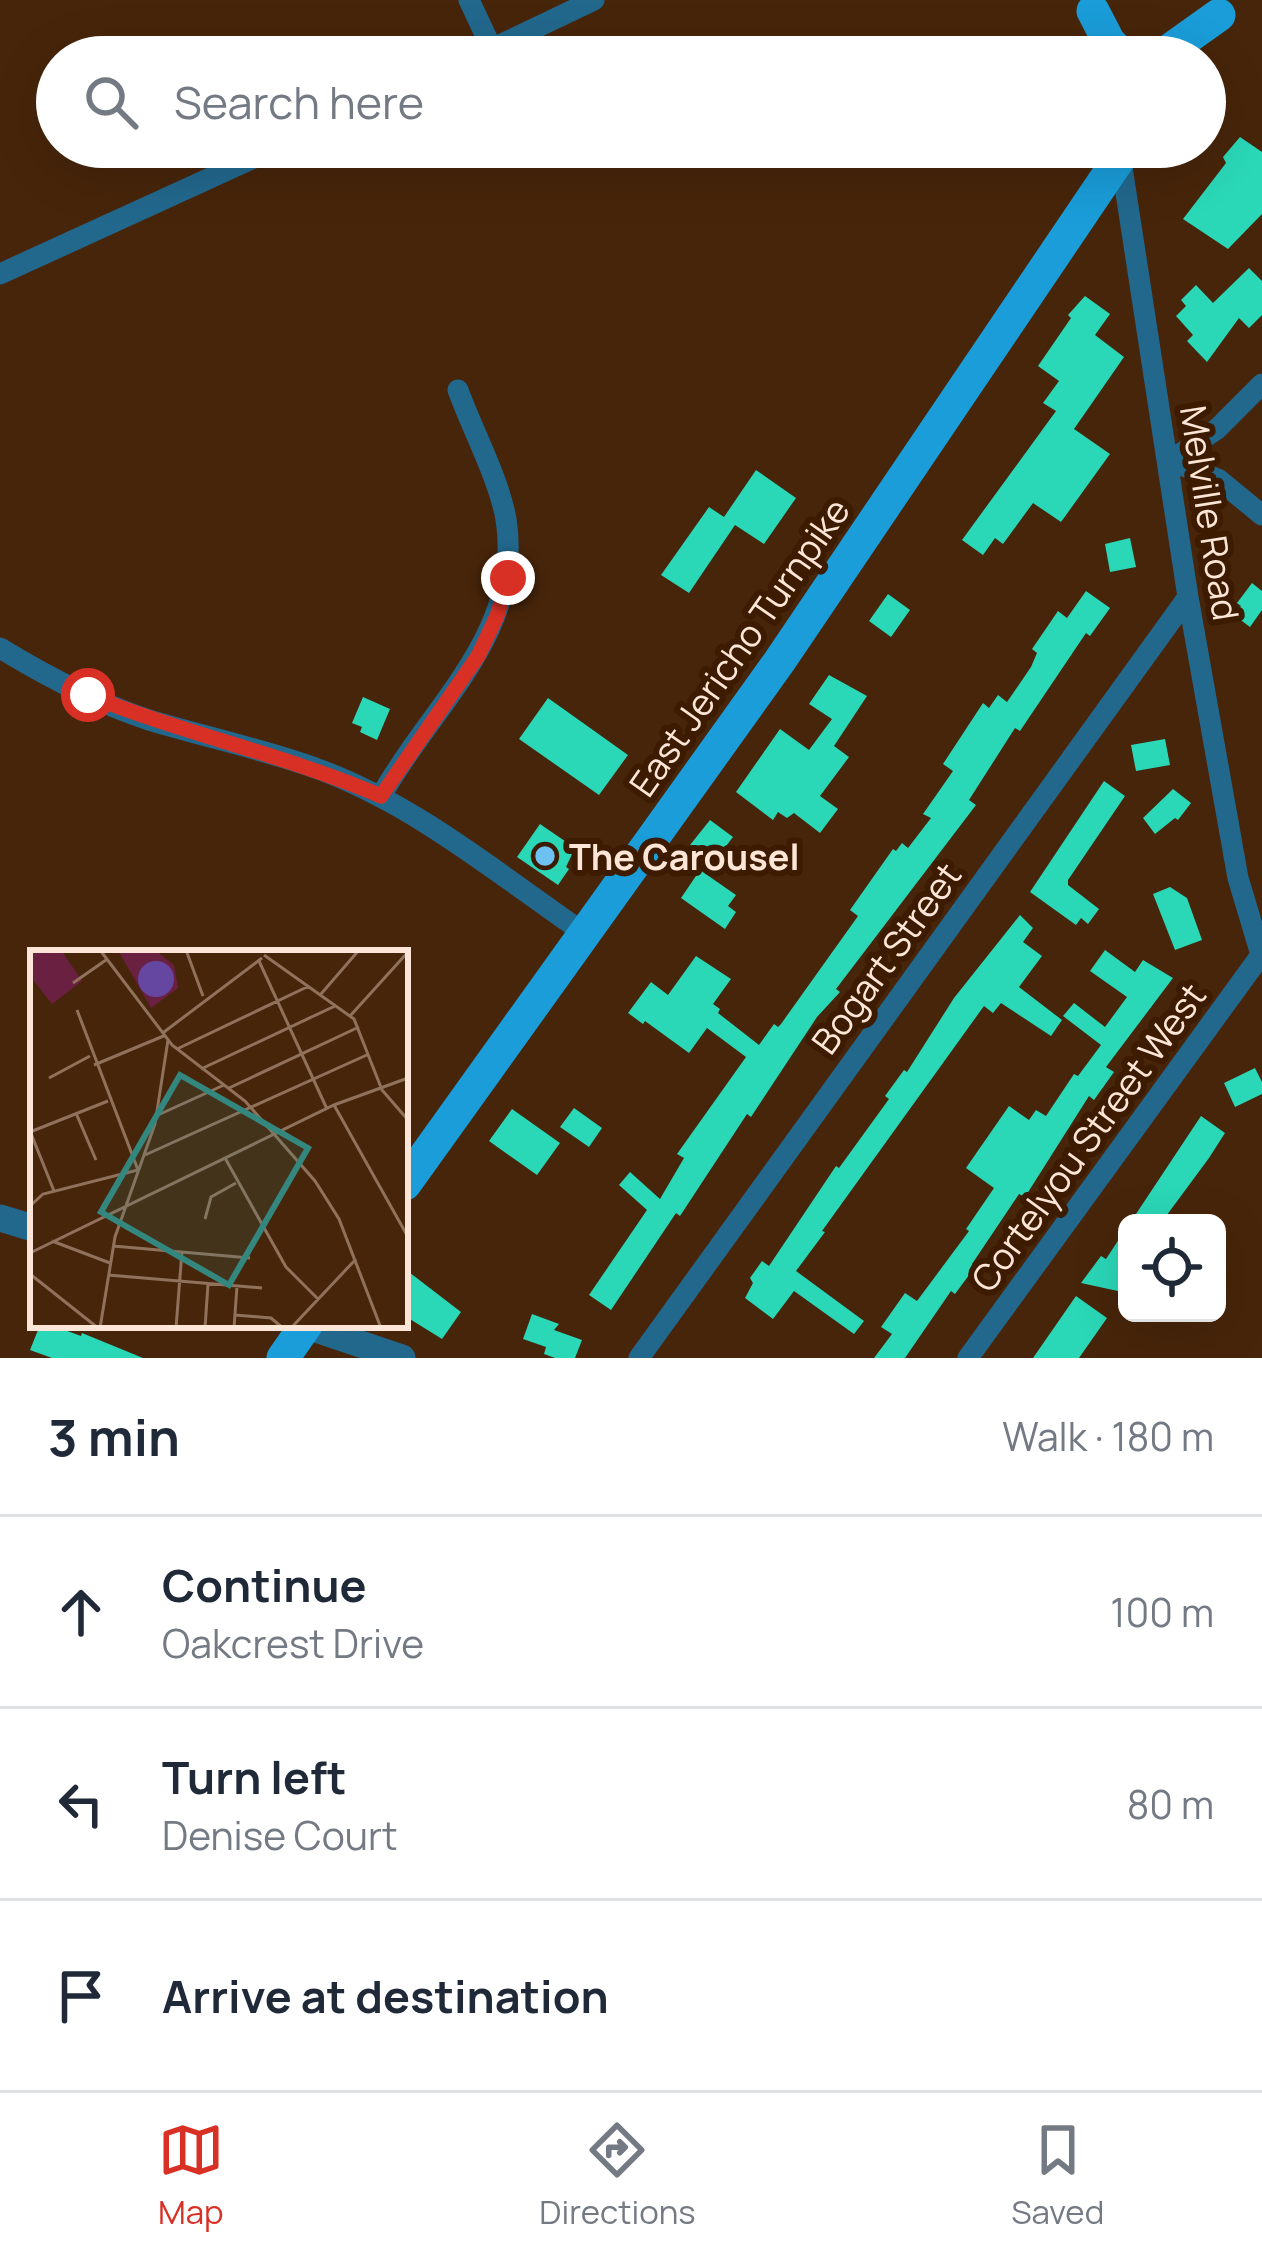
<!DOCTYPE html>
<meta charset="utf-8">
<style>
body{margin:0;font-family:Manrope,sans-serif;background:#f6f6f7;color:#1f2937}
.controls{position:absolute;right:36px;bottom:36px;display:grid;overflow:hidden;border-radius:18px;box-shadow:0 12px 48px #0002}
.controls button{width:108px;height:108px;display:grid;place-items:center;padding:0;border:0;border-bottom:3px solid #e0e1e3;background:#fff;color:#1f2937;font:60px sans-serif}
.stop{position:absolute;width:36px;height:36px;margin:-27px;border:9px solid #d93025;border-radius:50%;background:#fff}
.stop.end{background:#d93025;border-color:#fff;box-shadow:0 3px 12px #0008}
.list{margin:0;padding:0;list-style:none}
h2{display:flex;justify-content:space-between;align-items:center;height:156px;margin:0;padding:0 48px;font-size:51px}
h2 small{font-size:39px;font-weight:400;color:#747a83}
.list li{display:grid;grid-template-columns:78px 1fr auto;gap:36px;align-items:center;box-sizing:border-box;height:192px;padding:0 48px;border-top:3px solid #e0e1e3}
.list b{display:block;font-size:45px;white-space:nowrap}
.list p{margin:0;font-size:39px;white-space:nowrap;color:#747a83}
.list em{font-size:39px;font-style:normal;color:#747a83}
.icon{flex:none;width:66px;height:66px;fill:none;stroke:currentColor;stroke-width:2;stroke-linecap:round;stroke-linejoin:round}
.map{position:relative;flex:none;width:1262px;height:1358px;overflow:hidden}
.search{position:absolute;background:#fff;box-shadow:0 12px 48px #0002;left:36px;right:36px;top:36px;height:132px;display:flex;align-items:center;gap:30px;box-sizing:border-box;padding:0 42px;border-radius:66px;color:#747a83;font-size:45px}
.sheet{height:732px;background:#fff}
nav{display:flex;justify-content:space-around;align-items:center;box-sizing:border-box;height:168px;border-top:3px solid #e0e1e3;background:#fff;font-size:33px;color:#747a83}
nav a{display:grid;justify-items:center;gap:6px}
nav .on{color:#d93025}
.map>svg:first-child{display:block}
.building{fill:#2ad7b7}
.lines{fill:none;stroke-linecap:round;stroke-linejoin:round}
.minor{stroke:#22688d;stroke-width:21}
.tertiary{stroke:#22688d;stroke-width:27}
.primary{stroke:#1a9dd9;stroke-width:33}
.route{stroke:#d93025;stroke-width:15}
.poi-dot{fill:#6ec2f3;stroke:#3c1b01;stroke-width:4.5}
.labels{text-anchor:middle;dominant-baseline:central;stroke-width:12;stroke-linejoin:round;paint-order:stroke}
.street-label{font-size:36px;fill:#fde6d7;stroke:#3c1b01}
.poi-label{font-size:36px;font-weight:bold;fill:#fde6d7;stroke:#3c1b01;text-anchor:start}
.inset-road{fill:none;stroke:#90725c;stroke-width:3}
.view{fill:#33877e;fill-opacity:0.15;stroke:#33877e;stroke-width:6}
.inset-edge{fill:none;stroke:#fde6d7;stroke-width:6}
</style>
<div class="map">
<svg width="1262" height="1358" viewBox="0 0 1262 1358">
<rect width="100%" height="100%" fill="#47250a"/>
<path class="building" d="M 1240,137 L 1262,152 L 1262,214 L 1228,249 L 1183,219 L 1226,163 L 1223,157 Z
M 1249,268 L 1262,281 L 1262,315 L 1249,328 L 1239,318 L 1207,362 L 1187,341 L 1193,335 L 1176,316 L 1186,306 L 1181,300 L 1196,285 L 1213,303 Z
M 1085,296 L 1110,314 L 1095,335 L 1124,357 L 1074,429 L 1110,454 L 1061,522 L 1033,503 L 1003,544 L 995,538 L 983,555 L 962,540 L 1056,411 L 1043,403 L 1059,381 L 1038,366 L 1071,318 L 1068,315 Z
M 756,470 L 796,498 L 764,544 L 735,525 L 689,593 L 661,575 L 709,507 L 724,517 Z
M 1130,538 L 1136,567 L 1110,572 L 1105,544 Z
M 1252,583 L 1262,591 L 1262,610 L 1250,627 L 1234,615 L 1241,606 L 1237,603 Z
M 1086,591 L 1110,608 L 1090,636 L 1086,633 L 1020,731 L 1015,728 L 969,800 L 976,805 L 836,989 L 840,992 L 817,1017 L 751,1117 L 747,1114 L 680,1216 L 676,1213 L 611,1310 L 589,1295 L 647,1210 L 619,1185 L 630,1172 L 660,1199 L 684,1158 L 677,1154 L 746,1057 L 707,1028 L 689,1053 L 645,1021 L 643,1024 L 628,1013 L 651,982 L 668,995 L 696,956 L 731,979 L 713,1004 L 720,1009 L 718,1013 L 759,1045 L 774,1024 L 778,1027 L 781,1024 L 858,916 L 850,910 L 893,849 L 896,851 L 902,843 L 908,848 L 931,818 L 923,814 L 953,771 L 943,764 L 983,703 L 989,708 L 998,695 L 1007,702 L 1031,667 L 1037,653 L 1032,649 L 1058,611 L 1067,618 Z
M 888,594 L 910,610 L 891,637 L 869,621 Z
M 829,675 L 867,696 L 834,746 L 849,757 L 820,796 L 838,809 L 820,833 L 794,813 L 787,818 L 778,812 L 773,820 L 736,792 L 780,729 L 809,750 L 832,719 L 809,704 Z
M 363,697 L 390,709 L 377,740 L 360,732 L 362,727 L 352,723 Z
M 548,698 L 628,755 L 599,795 L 519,739 Z
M 1165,739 L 1170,765 L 1136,771 L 1131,745 Z
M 1104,781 L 1125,796 L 1068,880 L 1068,885 L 1099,909 L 1088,924 L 1081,918 L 1076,925 L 1030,892 Z
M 1173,789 L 1191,803 L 1178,820 L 1175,818 L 1155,834 L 1143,818 Z
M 710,820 L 733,837 L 713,863 L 690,845 Z
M 540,824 L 575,848 L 566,867 L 569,869 L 558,885 L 517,857 Z
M 700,870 L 736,895 L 728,906 L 736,912 L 725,929 L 681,898 Z
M 1170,887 L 1187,898 L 1202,940 L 1175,950 L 1153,894 Z
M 1020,915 L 1033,928 L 1023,942 L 1042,956 L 1019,987 L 1062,1020 L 1051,1036 L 1001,1003 L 993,1013 L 984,1006 L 822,1231 L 825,1232 L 796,1271 L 864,1321 L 854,1334 L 794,1291 L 773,1319 L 745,1298 L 753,1283 L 750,1278 L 762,1261 L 769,1266 L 836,1166 L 839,1168 L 889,1099 L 885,1096 L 904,1070 L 907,1072 L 954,998 Z
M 1105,950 L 1135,972 L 1143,960 L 1173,978 L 1106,1067 L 1114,1072 L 1094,1100 L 1089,1096 L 1025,1197 L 1019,1194 L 972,1264 L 975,1267 L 955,1294 L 951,1291 L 905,1358 L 874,1358 L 892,1334 L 881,1327 L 905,1293 L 917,1301 L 969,1231 L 966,1229 L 994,1188 L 966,1168 L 1009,1106 L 1029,1120 L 1036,1110 L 1046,1116 L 1074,1074 L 1078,1076 L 1101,1045 L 1063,1016 L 1074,1003 L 1105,1027 L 1127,997 L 1090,971 Z
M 1255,1068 L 1262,1082 L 1262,1094 L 1235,1107 L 1224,1083 Z
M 574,1108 L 602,1128 L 589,1147 L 560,1127 Z
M 512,1109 L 560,1143 L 537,1175 L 489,1141 Z
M 1201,1116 L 1225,1133 L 1209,1158 L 1161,1223 L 1130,1223 Z
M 1127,1227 L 1127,1293 L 1081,1283 L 1101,1256 L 1106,1259 Z
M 405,1269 L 461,1312 L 442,1339 L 405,1316 Z
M 1076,1296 L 1107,1318 L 1079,1358 L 1033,1358 Z
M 532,1314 L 559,1324 L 554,1330 L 582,1340 L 575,1358 L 555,1358 L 544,1354 L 546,1347 L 523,1339 Z
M 40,1325 L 51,1325 L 81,1336 L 82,1333 L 143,1358 L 52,1358 L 30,1350 Z"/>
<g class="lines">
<path class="minor" d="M 469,0 L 492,49
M 475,57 L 594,0
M 1120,154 L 1188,597 L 1238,878 L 1262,958
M 0,274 L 278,147
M 1170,461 L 1217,429 L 1262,384
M 1170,461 L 1218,479 L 1262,515
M 0,648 C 46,676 97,703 149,720 C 205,737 263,749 318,769 C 416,805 498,874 584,933
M 381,796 C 431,706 524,633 506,519 C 499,479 472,429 458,390
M 639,1358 L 1188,597
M 968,1358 L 1261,955"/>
<path class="tertiary" d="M 0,1218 L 33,1228
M 304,1325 L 402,1358"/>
<path class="primary" d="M 1093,11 L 1109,42 L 1124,57
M 1160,57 L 1219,15
M 405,1184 L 779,662 L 1127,147
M 283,1358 L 306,1325"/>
</g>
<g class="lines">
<path class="route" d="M 88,695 C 184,734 286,755 381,796 L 478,656 L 497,616 L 508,578"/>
</g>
<circle class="poi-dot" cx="545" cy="856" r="12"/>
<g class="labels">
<g class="street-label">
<text transform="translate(1210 513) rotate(81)">Melville Road</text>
<text transform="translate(739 647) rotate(-55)">East Jericho Turnpike</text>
<text transform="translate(886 958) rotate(-54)">Bogart Street</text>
<text transform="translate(1088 1137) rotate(-54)">Cortelyou Street West</text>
</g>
<g class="poi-label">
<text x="569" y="856">The Carousel</text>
</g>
</g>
<g transform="translate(30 950)">
<rect width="378" height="378" fill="#47250a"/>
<path d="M 0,0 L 31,0 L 52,31 L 22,54 L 0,26 ZM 88,0 L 125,0 L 144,15 L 148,38 L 121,58 Z" fill="#6a2041"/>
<path d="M108 29a18 18 0 1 1 36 0a18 18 0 1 1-36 0Z" fill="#6547a1"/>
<path class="inset-road" d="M 70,0 L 142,95 L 215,151 L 285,231 L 309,269 L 351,378M 156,0 L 173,46M 234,5 L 324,69 L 352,140 L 378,170M 229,11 L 297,159M 43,33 L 76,10M 291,44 L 329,0M 320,66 L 378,2M 134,82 L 232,8M 147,99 L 279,36M 64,115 L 136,85M 171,119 L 305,56M 19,128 L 60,106M 199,138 L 329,77M 304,155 L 378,287M 46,163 L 66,210M 128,165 L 194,135M 0,181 L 24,241M 0,182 L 78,151M 115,205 L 339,104M 195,208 L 256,317 L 288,349M 0,256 L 13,244 L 108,220 L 47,60M 175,269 L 181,247 L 206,233M 22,291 L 80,313M 83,296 L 220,308M 0,303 L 304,155 L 378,128M 0,324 L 68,378M 78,325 L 232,338M 205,365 L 241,368 L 253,378M 70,378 L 85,287 L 125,174 L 138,90M 146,378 L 152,301M 175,378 L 178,334M 204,378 L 207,336M 261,378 L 326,309"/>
<path class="view" d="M 150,125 L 278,198 L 199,335 L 71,262 Z"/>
<rect width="378" height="378" class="inset-edge"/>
</g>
</svg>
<div class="controls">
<button><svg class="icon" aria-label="locate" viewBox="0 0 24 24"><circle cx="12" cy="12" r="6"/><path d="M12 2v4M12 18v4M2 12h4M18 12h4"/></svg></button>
</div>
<div class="stop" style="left:88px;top:695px"></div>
<div class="stop end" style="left:508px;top:578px"></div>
<div class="search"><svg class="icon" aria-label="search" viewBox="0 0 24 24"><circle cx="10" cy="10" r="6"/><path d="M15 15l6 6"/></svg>Search here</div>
</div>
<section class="sheet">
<h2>3 min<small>Walk · 180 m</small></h2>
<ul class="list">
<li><svg class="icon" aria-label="ahead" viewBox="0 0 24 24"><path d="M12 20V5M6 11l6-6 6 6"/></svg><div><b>Continue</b><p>Oakcrest Drive</p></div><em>100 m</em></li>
<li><svg class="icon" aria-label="left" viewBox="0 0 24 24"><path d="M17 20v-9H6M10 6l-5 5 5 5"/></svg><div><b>Turn left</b><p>Denise Court</p></div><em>80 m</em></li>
<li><svg class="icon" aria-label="arrive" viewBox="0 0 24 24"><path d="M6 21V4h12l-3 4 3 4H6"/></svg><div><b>Arrive at destination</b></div></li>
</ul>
</section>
<nav>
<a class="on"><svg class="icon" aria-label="map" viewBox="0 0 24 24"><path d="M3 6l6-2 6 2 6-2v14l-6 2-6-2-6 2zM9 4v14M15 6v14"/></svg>Map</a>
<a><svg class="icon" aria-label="directions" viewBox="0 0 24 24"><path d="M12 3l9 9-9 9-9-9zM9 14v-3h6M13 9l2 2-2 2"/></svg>Directions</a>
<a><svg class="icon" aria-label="saved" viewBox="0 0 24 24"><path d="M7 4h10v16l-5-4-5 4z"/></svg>Saved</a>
</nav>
